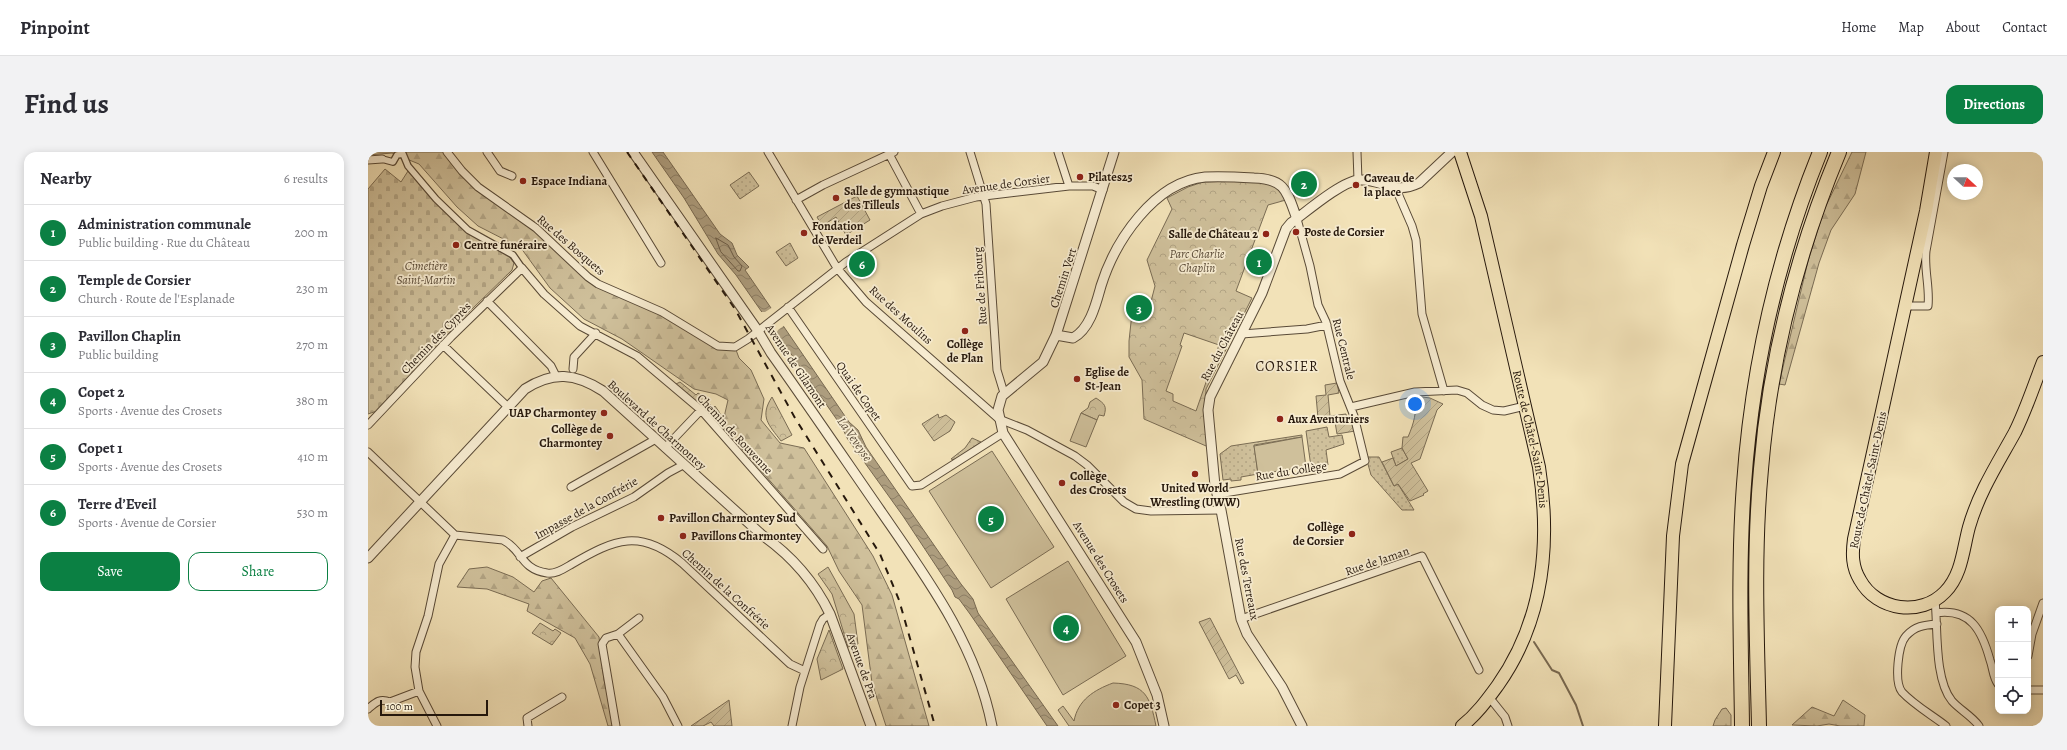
<!DOCTYPE html>
<meta charset="utf-8">
<style>
body{margin:0;font-family:Alegreya,serif;background:#f2f2f3;color:#2b2b33}
.controls{position:absolute;right:12px;bottom:12px;display:grid;overflow:hidden;border-radius:8px;box-shadow:0 2px 10px #0003}
.controls button{width:36px;height:36px;display:grid;place-items:center;padding:0;border:0;border-bottom:1px solid #e1e1e2;background:#fff;color:#2b2b33;font:20px sans-serif}
.compass{position:absolute;left:1579px;top:12px;width:36px;height:36px;border-radius:50%;background:#fff;box-shadow:0 2px 10px #0003;rotate:111deg}
.scale{position:absolute;left:12px;bottom:10px;width:108px;box-sizing:border-box;padding-left:4px;border:2px solid #26180c;border-top:0;font-size:11px;line-height:14px;white-space:nowrap;color:#26180c;-webkit-text-stroke:3px #f7ecd1;paint-order:stroke}
.you{position:absolute;left:1047px;top:252px;width:14px;height:14px;margin:-10px;border:3px solid #fff;border-radius:50%;background:#1a73e8;box-shadow:0 0 0 6px #1a73e833}
.badge{display:grid;place-items:center;width:26px;height:26px;border-radius:50%;background:#0b8043;color:#fff;font-size:13px;font-weight:700}
.pin{position:absolute;translate:-50% -50%;border:2px solid #fff;box-shadow:0 1px 4px #0006}
.list{margin:0;padding:0;list-style:none}
h2{display:flex;justify-content:space-between;align-items:center;height:52px;margin:0;padding:0 16px;font-size:17px}
h2 small{font-size:13px;font-weight:400;color:#7c7c81}
.list li{display:grid;grid-template-columns:26px 1fr auto;gap:12px;align-items:center;box-sizing:border-box;height:56px;padding:0 16px;border-top:1px solid #e1e1e2}
.list b{display:block;font-size:15px;white-space:nowrap}
.list p{margin:0;font-size:13px;white-space:nowrap;color:#7c7c81}
.list em{font-size:13px;font-style:normal;color:#7c7c81}
.actions{display:flex;gap:8px;padding:12px 16px}
.actions a{flex:1;padding:9px 0;border:1px solid #0b8043;border-radius:12px;text-align:center;font-size:14px;color:#0b8043}
.actions .main{background:#0b8043;color:#fff}
.icon{flex:none;width:22px;height:22px;fill:none;stroke:currentColor;stroke-width:2;stroke-linecap:round;stroke-linejoin:round}
.map{position:relative;flex:none;width:1675px;height:574px;overflow:hidden;border-radius:12px}
header{display:flex;align-items:center;gap:24px;box-sizing:border-box;height:56px;padding:0 20px;background:#fff;border-bottom:1px solid #e1e1e2}
header strong{font-size:19px}
nav{display:flex;gap:22px;margin-inline-start:auto;font-size:14px}
.intro{display:flex;align-items:center;justify-content:space-between;box-sizing:border-box;height:96px;padding:0 24px}
h1{margin:0;font-size:28px}
.button{padding:10px 18px;border-radius:12px;background:#0b8043;color:#fff;font-size:14px;font-weight:700}
main{display:flex;gap:24px;padding:0 24px}
aside{flex:1;background:#fff;border-radius:12px;box-shadow:0 2px 10px #0003}
.map>svg:first-child{display:block}
.grass{fill:url(#grass-dots);stroke:#7a6c54}
.forest{fill:url(#forest-firs);stroke:#7a6c54}
.cemetery{fill:url(#cemetery-stones);stroke:#7a6c54}
.park{fill:url(#park-crowns);stroke:#7a6c54;fill-rule:evenodd}
.garden{fill:url(#garden-furrows);stroke:#7a6c54}
.pitch{fill:#cfc09b;stroke:#7a6c54}
.water{fill:url(#water-waves);stroke:#776850}
.pier{fill:#f2e2b8}
.lines{fill:none;stroke-linecap:round;stroke-linejoin:round}
.shore{stroke:#6a5a45;stroke-width:1}
.stream{stroke:#776850;stroke-width:2}
.pedestrian-casing{stroke:#594a37;stroke-width:8}
.minor-casing{stroke:#594a37;stroke-width:9}
.tertiary-casing{stroke:#594a37;stroke-width:11}
.primary-casing{stroke:#26180c;stroke-width:14}
.motorway-casing{stroke:#26180c;stroke-width:16}
.pedestrian{stroke:#f7ecd1;stroke-width:5.5}
.minor{stroke:#f7ecd1;stroke-width:7}
.tertiary{stroke:#f7ecd1;stroke-width:9}
.primary{stroke:#f2e2b8;stroke-width:12}
.motorway{stroke:#f2e2b8;stroke-width:14}
.rail{stroke:#26180c;stroke-width:2;stroke-dasharray:7 7;stroke-linecap:butt}
.poi-dot{fill:#8f2418;stroke:#f7ecd1;stroke-width:1.5}
.labels{text-anchor:middle;dominant-baseline:central;stroke-width:3.5;stroke-linejoin:round;paint-order:stroke}
.poi-label{font-size:12px;font-weight:bold;fill:#26180c;stroke:#f7ecd1;text-anchor:start}
.street-label{font-size:12px;fill:#26180c;stroke:#f7ecd1}
.park-label{font-size:12px;font-style:italic;fill:#594a37;stroke:#f7ecd1}
.water-label{font-size:13px;font-style:italic;fill:#5c4d3a;stroke:#f7ecd1}
.quarter-label{font-size:14px;letter-spacing:1px;fill:#26180c;stroke:#f7ecd1}
</style>
<header>
<strong>Pinpoint</strong>
<nav><a>Home</a><a>Map</a><a>About</a><a>Contact</a></nav>
</header>
<div class="intro"><h1>Find us</h1><a class="button">Directions</a></div>
<main>
<aside>
<h2>Nearby<small>6 results</small></h2>
<ul class="list">
<li><span class="badge">1</span><div><b>Administration communale</b><p>Public building · Rue du Château</p></div><em>200 m</em></li>
<li><span class="badge">2</span><div><b>Temple de Corsier</b><p>Church · Route de l'Esplanade</p></div><em>230 m</em></li>
<li><span class="badge">3</span><div><b>Pavillon Chaplin</b><p>Public building</p></div><em>270 m</em></li>
<li><span class="badge">4</span><div><b>Copet 2</b><p>Sports · Avenue des Crosets</p></div><em>380 m</em></li>
<li><span class="badge">5</span><div><b>Copet 1</b><p>Sports · Avenue des Crosets</p></div><em>410 m</em></li>
<li><span class="badge">6</span><div><b>Terre d’Eveil</b><p>Sports · Avenue de Corsier</p></div><em>530 m</em></li>
</ul>
<div class="actions"><a class="main">Save</a><a>Share</a></div>
</aside>
<div class="map">
<svg width="1675" height="574" viewBox="0 0 1675 574">
<defs>
<pattern id="grass-dots" width="8" height="8" patternUnits="userSpaceOnUse"><rect width="8" height="8" fill="#cfc09b"/><path d="M2 2h.1M6 6h.1" fill="none" stroke="#b2a484" stroke-width="1.8" stroke-linecap="round"/></pattern>
<pattern id="forest-firs" width="22" height="20" patternUnits="userSpaceOnUse"><rect width="22" height="20" fill="#cfc09b"/><path d="M5 1l3.5 6h-7zM16 11l3.5 6h-7z" fill="#b2a484"/></pattern>
<pattern id="cemetery-stones" width="16" height="16" patternUnits="userSpaceOnUse"><rect width="16" height="16" fill="#cfc09b"/><path d="M2 7V4a2 2 0 0 1 4 0v3zM10 15v-3a2 2 0 0 1 4 0v3z" fill="#b2a484"/></pattern>
<pattern id="park-crowns" width="20" height="18" patternUnits="userSpaceOnUse"><rect width="20" height="18" fill="#cfc09b"/><path d="M2 6a3 3 0 1 1 6 0M12 15a3 3 0 1 1 6 0" fill="none" stroke="#b2a484"/></pattern>
<pattern id="garden-furrows" width="10" height="10" patternUnits="userSpaceOnUse"><rect width="10" height="10" fill="#cfc09b"/><path d="M-1 1l2-2M0 10L10 0M9 11l2-2" fill="none" stroke="#b2a484"/></pattern>
<pattern id="water-waves" width="16" height="10" patternUnits="userSpaceOnUse"><rect width="16" height="10" fill="#ad9d7e"/><path d="M0 5q4-4 8 0t8 0" fill="none" stroke="#8d7f66"/></pattern>
</defs>
<rect width="100%" height="100%" fill="#f2e2b8"/>
<filter id="stains"><feTurbulence type="fractalNoise" baseFrequency=".005" numOctaves="4"/><feColorMatrix values="0 0 0 0 .2 0 0 0 0 .09 0 0 0 0 .02 0 0 0 .5 -.17"/></filter>
<radialGradient id="worn" r=".72"><stop offset=".6" stop-color="#630" stop-opacity="0"/><stop offset="1" stop-color="#630" stop-opacity=".3"/></radialGradient>
<path class="grass" d="M 381,20 L 391,34 L 372,47 L 362,33 Z
M 422,91 L 430,106 L 418,114 L 408,100 Z
M 959,275 L 961,285 L 974,283 L 976,292 L 958,298 L 960,313 L 943,315 L 938,279 Z
M 934,283 L 934,285 L 886,293 L 890,322 L 873,325 L 873,328 L 863,329 L 863,327 L 855,328 L 852,302 L 863,294 Z
M 604,286 L 613,290 L 587,308 L 583,307 L 597,296 Z
M 1034,296 L 1040,307 L 1028,314 L 1023,300 Z
M 998,305 L 1011,305 L 1026,334 L 1030,332 L 1046,358 L 1034,358 L 1003,323 Z"/>
<path class="forest" d="M 0,0 L 79,0 L 94,19 L 168,76 L 220,125 L 277,152 L 345,192 L 367,195 L 371,206 L 383,218 L 396,247 L 393,268 L 412,291 L 436,296 L 505,404 L 524,443 L 561,574 L 518,574 L 504,531 L 494,453 L 471,419 L 459,394 L 354,274 L 360,248 L 348,242 L 326,237 L 254,187 L 216,167 L 182,136 L 153,96 L 110,74 L 89,55 L 51,12 L 24,1 L 0,3 Z
M 1484,0 L 1498,0 L 1487,42 L 1463,78 L 1451,111 L 1417,233 L 1411,232 L 1440,109 L 1456,58 Z
M 119,415 L 145,425 L 166,440 L 174,429 L 183,426 L 231,485 L 236,528 L 248,574 L 240,574 L 222,512 L 207,486 L 159,459 L 161,452 L 119,437 L 89,435 L 101,417 Z
M 1475,548 L 1497,563 L 1496,574 L 1472,574 L 1461,572 L 1449,574 L 1424,573 L 1444,555 L 1466,564 Z
M 1358,556 L 1363,563 L 1363,574 L 1345,574 L 1347,568 L 1354,557 Z"/>
<path class="cemetery" d="M 17,17 L 33,30 L 40,19 C 58,39 75,60 96,77 C 111,90 135,93 146,111 L 144,118 L 101,160 L 9,259 L 0,262 L 0,37 Z"/>
<path class="park" d="M 835,30 C 855,30 892,25 909,36 C 913,39 916,44 918,48 L 900,53 L 868,139 L 884,146 L 838,237 L 837,275 L 845,297 L 776,267 L 774,228 L 761,205 L 761,189 L 764,161 L 779,165 L 787,134 L 779,108 L 804,57 L 799,46 L 820,35 ZM 816,181 L 851,193 L 828,259 L 805,249 L 805,242 L 798,239 L 814,194 L 812,193 Z
M 404,245 L 424,283 L 413,289 C 401,273 391,265 404,245 Z
M 728,246 C 737,252 739,254 736,264 L 731,263 L 729,268 L 713,261 L 720,256 L 722,250 Z
M 460,415 L 486,462 L 490,492 L 480,495 L 464,442 L 450,422 Z
M 172,471 L 185,479 L 187,477 L 193,481 L 184,493 L 164,481 Z
M 461,478 L 475,517 L 453,528 L 449,507 Z"/>
<path class="garden" d="M 489,44 L 502,68 L 478,83 L 468,65 L 454,74 L 449,65 Z
M 312,230 L 328,243 L 330,241 L 340,248 L 333,256 L 306,233 Z
M 969,231 L 971,241 L 960,243 L 962,264 L 978,262 L 979,268 L 985,267 L 987,279 L 969,282 L 967,270 L 958,270 L 957,265 L 950,266 L 948,244 L 958,243 L 957,233 Z
M 1047,244 L 1062,246 L 1075,252 L 1069,258 L 1052,307 L 1043,311 L 1060,339 L 1055,342 L 1056,343 L 1042,349 L 1030,332 L 1026,334 L 1014,310 L 1025,306 L 1028,314 L 1040,307 L 1034,296 L 1035,285 L 1040,285 C 1046,271 1049,260 1047,244 Z
M 342,252 L 345,256 L 347,254 L 356,267 L 354,274 L 359,280 L 356,283 L 336,258 Z
M 570,262 L 571,266 L 578,263 L 587,270 L 582,279 L 566,289 L 554,272 Z
M 842,466 L 876,531 L 873,532 L 868,523 L 861,527 L 831,470 Z
M 361,548 L 364,574 L 346,574 L 343,570 L 335,574 L 323,574 Z"/>
<path class="pitch" d="M 713,261 L 729,268 L 718,295 L 702,289 Z
M 934,285 L 938,315 L 890,322 L 886,294 Z
M 624,299 L 686,395 L 623,436 L 561,339 Z
M 700,409 L 758,504 L 695,543 L 638,447 Z
M 745,531 C 778,532 782,545 788,574 L 701,574 L 690,558 L 695,554 L 706,569 C 710,548 726,538 745,531 Z"/>
<path class="water" d="M 284,0 L 295,0 L 352,82 L 364,91 L 369,103 L 381,115 L 377,118 L 481,270 L 490,278 L 498,295 L 593,432 L 605,447 L 610,461 L 690,574 L 679,574 L 602,462 L 591,447 L 587,445 L 584,438 L 535,364 L 479,286 L 474,275 L 368,123 L 350,102 L 316,46 Z"/>
<path class="pier" d="M 405,155 L 417,173 L 410,178 L 407,184 L 391,160 L 397,160 Z"/>
<g class="lines">
<path class="shore" d="M 348,86 L 360,93 L 366,105 L 374,114 L 372,119 L 370,119 L 353,100 Z"/>
<path class="stream" d="M 1166,490 L 1184,518 L 1191,521 L 1208,553 L 1215,574"/>
<defs>
<path id="pedestrian" d="M 14,7 L 25,10 L 29,3 L 35,2 L 40,14 L 68,47 L 100,78 L 145,103 L 154,116"/>
<path id="minor" d="M 79,0 L 94,19 L 110,35 L 168,76 L 220,125 L 230,132 L 294,160 L 350,194 L 367,195 L 380,187 L 478,110 L 553,62 L 574,54 L 608,45 L 701,34 L 725,34 L 735,38
M 119,0 L 132,19 L 144,24
M 225,0 L 293,111
M 400,0 L 469,116 L 498,150 L 631,267 L 659,278 L 707,304 L 719,313 L 756,350 L 768,357 L 783,359 L 853,358
M 602,0 L 618,52 L 629,218 L 636,241
M 690,0 L 701,34
M 989,0 L 990,28
M 521,2 L 553,62
M 0,8 L 14,7
M 1028,37 L 1044,74 L 1048,88 L 1054,162 L 1076,239
M 428,48 L 455,33 L 526,0
M 119,149 L 183,214 L 188,224
M 1537,154 L 1560,154 C 1562,135 1556,118 1558,99 L 1576,0
M 420,155 L 544,334 L 553,333 L 635,281
M 874,182 L 939,177 L 959,173
M 75,193 L 139,254
M 205,217 L 206,205 L 228,181
M 983,255 L 1047,240 L 1089,238 L 1099,241 L 1114,253 L 1125,258 L 1136,259 L 1157,254
M 0,273 L 83,185 L 154,116 L 176,142 L 212,174 L 269,204 L 333,258 L 455,397
M 297,296 L 333,258
M 0,300 L 87,383 L 135,388 C 155,398 152,417 179,421 C 187,423 197,416 204,412 C 247,387 272,376 314,411 L 422,512 L 437,519
M 203,335 L 288,287
M 850,342 L 972,322 L 997,309 L 986,264 L 972,229 L 958,170 L 950,153 L 942,114 L 929,67
M 152,405 L 204,375 L 266,345 L 300,321 L 315,313
M 1567,448 C 1570,476 1566,527 1584,549 C 1592,558 1604,564 1611,574
M 1568,461 C 1603,456 1614,479 1622,508 C 1625,516 1625,526 1630,532
M 873,467 L 1054,404 L 1111,518
M 1569,472 C 1556,473 1547,474 1538,484 C 1530,493 1526,530 1534,540 C 1546,553 1564,563 1578,574
M 250,482 L 295,545 L 310,574
M 1660,504 L 1664,482 L 1675,451
M 1660,538 L 1675,538
M 1121,545 L 1137,565 L 1140,574
M 0,557 C 8,550 12,546 22,550 L 51,539
M 69,574 L 51,539 L 47,515 L 48,500 L 60,464 L 71,412 L 87,383
M 160,574 L 159,566 L 194,545
M 248,574 L 234,492 L 238,486 L 250,482 L 271,466
M 424,574 L 432,535 L 452,472 L 455,467 L 462,462"/>
<path id="tertiary" d="M 265,0 L 390,179 L 403,201 C 440,253 476,306 512,358 C 559,426 608,492 624,574
M 746,0 L 688,183 L 675,210 L 634,244 L 630,258 L 635,281 L 768,490 L 789,543 L 796,574
M 688,183 L 705,186 C 722,177 728,152 733,134 C 747,89 786,30 837,25 C 853,24 870,25 886,26 C 918,27 919,40 929,67
M 0,406 L 157,237 C 185,219 207,221 235,239 L 394,383 C 424,404 446,429 462,462 L 503,574
M 934,574 L 914,535 L 879,482 L 873,467 L 853,358 L 847,334 L 840,258 L 842,245 L 894,141 L 918,77 L 923,71 C 938,60 974,29 991,28 C 1014,26 1024,44 1051,31 L 1084,0"/>
<g id="primary">
<path id="s1" d="M 1092,0 L 1113,64 L 1171,315 C 1183,392 1176,468 1130,533 C 1119,548 1109,562 1094,574"/>
<path d="M 1568,0 L 1558,59 L 1486,387 C 1484,402 1484,415 1492,428 C 1509,459 1553,465 1577,440 C 1594,423 1595,397 1601,375 C 1611,340 1630,311 1647,280 C 1658,258 1666,233 1675,210"/>
<path d="M 1297,574 L 1305,384 L 1314,312 L 1375,93 L 1393,34 L 1406,0"/>
</g>
<path id="motorway" d="M 1374,574 C 1373,493 1370,413 1376,332 C 1384,218 1409,106 1452,0
M 1391,574 C 1389,488 1385,402 1393,317 C 1402,208 1429,101 1471,0"/>
</defs>
<use href="#pedestrian" class="pedestrian-casing"/>
<use href="#minor" class="minor-casing"/>
<use href="#tertiary" class="tertiary-casing"/>
<use href="#primary" class="primary-casing"/>
<use href="#motorway" class="motorway-casing"/>
<use href="#pedestrian" class="pedestrian"/>
<use href="#minor" class="minor"/>
<use href="#tertiary" class="tertiary"/>
<use href="#primary" class="primary"/>
<use href="#motorway" class="motorway"/>
<path class="rail" d="M 259,0 L 367,157 L 427,266 L 512,402 L 531,448 L 567,574"/>
</g>
<g class="poi-dot">
<circle cx="712" cy="25" r="4"/>
<circle cx="155" cy="29" r="4"/>
<circle cx="988" cy="33" r="4"/>
<circle cx="468" cy="46" r="4"/>
<circle cx="928" cy="80" r="4"/>
<circle cx="436" cy="81" r="4"/>
<circle cx="898" cy="82" r="4"/>
<circle cx="88" cy="93" r="4"/>
<circle cx="597" cy="179" r="4"/>
<circle cx="709" cy="227" r="4"/>
<circle cx="236" cy="261" r="4"/>
<circle cx="912" cy="267" r="4"/>
<circle cx="242" cy="284" r="4"/>
<circle cx="827" cy="322" r="4"/>
<circle cx="694" cy="331" r="4"/>
<circle cx="293" cy="366" r="4"/>
<circle cx="984" cy="382" r="4"/>
<circle cx="315" cy="384" r="4"/>
<circle cx="748" cy="553" r="4"/>
</g>
<g class="labels">
<g class="poi-label">
<text x="720" y="25">Pilates25</text>
<text x="996" y="26">Caveau de<tspan x="996" dy="14">la place</tspan></text>
<text x="163" y="29">Espace Indiana</text>
<text x="476" y="39">Salle de gymnastique<tspan x="476" dy="14">des Tilleuls</tspan></text>
<text x="444" y="74">Fondation<tspan x="444" dy="14">de Verdeil</tspan></text>
<text x="936" y="80">Poste de Corsier</text>
<text x="890" y="82" text-anchor="end">Salle de Château 2</text>
<text x="96" y="93">Centre funéraire</text>
<text x="597" y="192" text-anchor="middle">Collège<tspan x="597" dy="14">de Plan</tspan></text>
<text x="717" y="220">Eglise de<tspan x="717" dy="14">St-Jean</tspan></text>
<text x="228" y="261" text-anchor="end">UAP Charmontey</text>
<text x="920" y="267">Aux Aventuriers</text>
<text x="234" y="277" text-anchor="end">Collège de<tspan x="234" dy="14">Charmontey</tspan></text>
<text x="702" y="324">Collège<tspan x="702" dy="14">des Crosets</tspan></text>
<text x="827" y="336" text-anchor="middle">United World<tspan x="827" dy="14">Wrestling (UWW)</tspan></text>
<text x="301" y="366">Pavillon Charmontey Sud</text>
<text x="976" y="375" text-anchor="end">Collège<tspan x="976" dy="14">de Corsier</tspan></text>
<text x="323" y="384">Pavillons Charmontey</text>
<text x="756" y="553">Copet 3</text>
</g>
<g class="street-label">
<text transform="translate(638 32) rotate(-8)">Avenue de Corsier</text>
<text transform="translate(203 93) rotate(41)">Rue des Bosquets</text>
<text transform="translate(695 126) rotate(-72)">Chemin Vert</text>
<text transform="translate(612 134) rotate(-94)">Rue de Fribourg</text>
<text transform="translate(533 163) rotate(42)">Rue des Moulins</text>
<text transform="translate(68 186) rotate(-46)">Chemin des Cyprès</text>
<text transform="translate(854 194) rotate(-62)">Rue du Château</text>
<text transform="translate(976 197) rotate(76)">Rue Centrale</text>
<text transform="translate(428 214) rotate(56)">Avenue de Gilamont</text>
<text transform="translate(491 239) rotate(55)">Quai de Copet</text>
<text transform="translate(289 273) rotate(42)">Boulevard de Charmontey</text>
<text transform="translate(367 282) rotate(47)">Chemin de Rouvenne</text>
<text stroke="none"><textPath href="#s1" startOffset="296">Route de Châtel-Saint-Denis</textPath></text>
<text transform="translate(923 319) rotate(-9)">Rue du Collège</text>
<text transform="translate(1500 328) rotate(-78)">Route de Châtel-Saint-Denis</text>
<text transform="translate(218 356) rotate(-29)">Impasse de la Confrérie</text>
<text transform="translate(1009 409) rotate(-19)">Rue de Jaman</text>
<text transform="translate(733 410) rotate(58)">Avenue des Crosets</text>
<text transform="translate(879 427) rotate(79)">Rue des Terreaux</text>
<text transform="translate(358 437) rotate(42)">Chemin de la Confrérie</text>
<text transform="translate(494 514) rotate(70)">Avenue de Pra</text>
</g>
<g class="park-label">
<text x="829" y="102">Parc Charlie<tspan x="829" dy="14">Chaplin</tspan></text>
<text x="58" y="114">Cimetière<tspan x="58" dy="14">Saint-Martin</tspan></text>
</g>
<g class="water-label">
<text transform="translate(487 287) rotate(55)">La Veveyse</text>
</g>
<g class="quarter-label">
<text x="919" y="214">CORSIER</text>
</g>
</g>
<rect width="100%" height="100%" filter="url(#stains)"/>
<rect width="100%" height="100%" fill="url(#worn)"/>
</svg>
<div class="controls">
<button>+</button>
<button>−</button>
<button><svg class="icon" aria-label="locate" viewBox="0 0 24 24"><circle cx="12" cy="12" r="6"/><path d="M12 2v4M12 18v4M2 12h4M18 12h4"/></svg></button>
</div>
<svg class="compass" viewBox="-18 -18 36 36"><path d="M0-13l5 13h-10z" fill="#e53935"/><path d="M0 13l5-13h-10z" fill="#7c7c81"/></svg>
<div class="scale">100 m</div>
<div class="you"></div>
<div class="pin badge" style="left:891px;top:110px">1</div>
<div class="pin badge" style="left:936px;top:32px">2</div>
<div class="pin badge" style="left:771px;top:156px">3</div>
<div class="pin badge" style="left:698px;top:476px">4</div>
<div class="pin badge" style="left:623px;top:367px">5</div>
<div class="pin badge" style="left:494px;top:112px">6</div>
</div>
</main>
